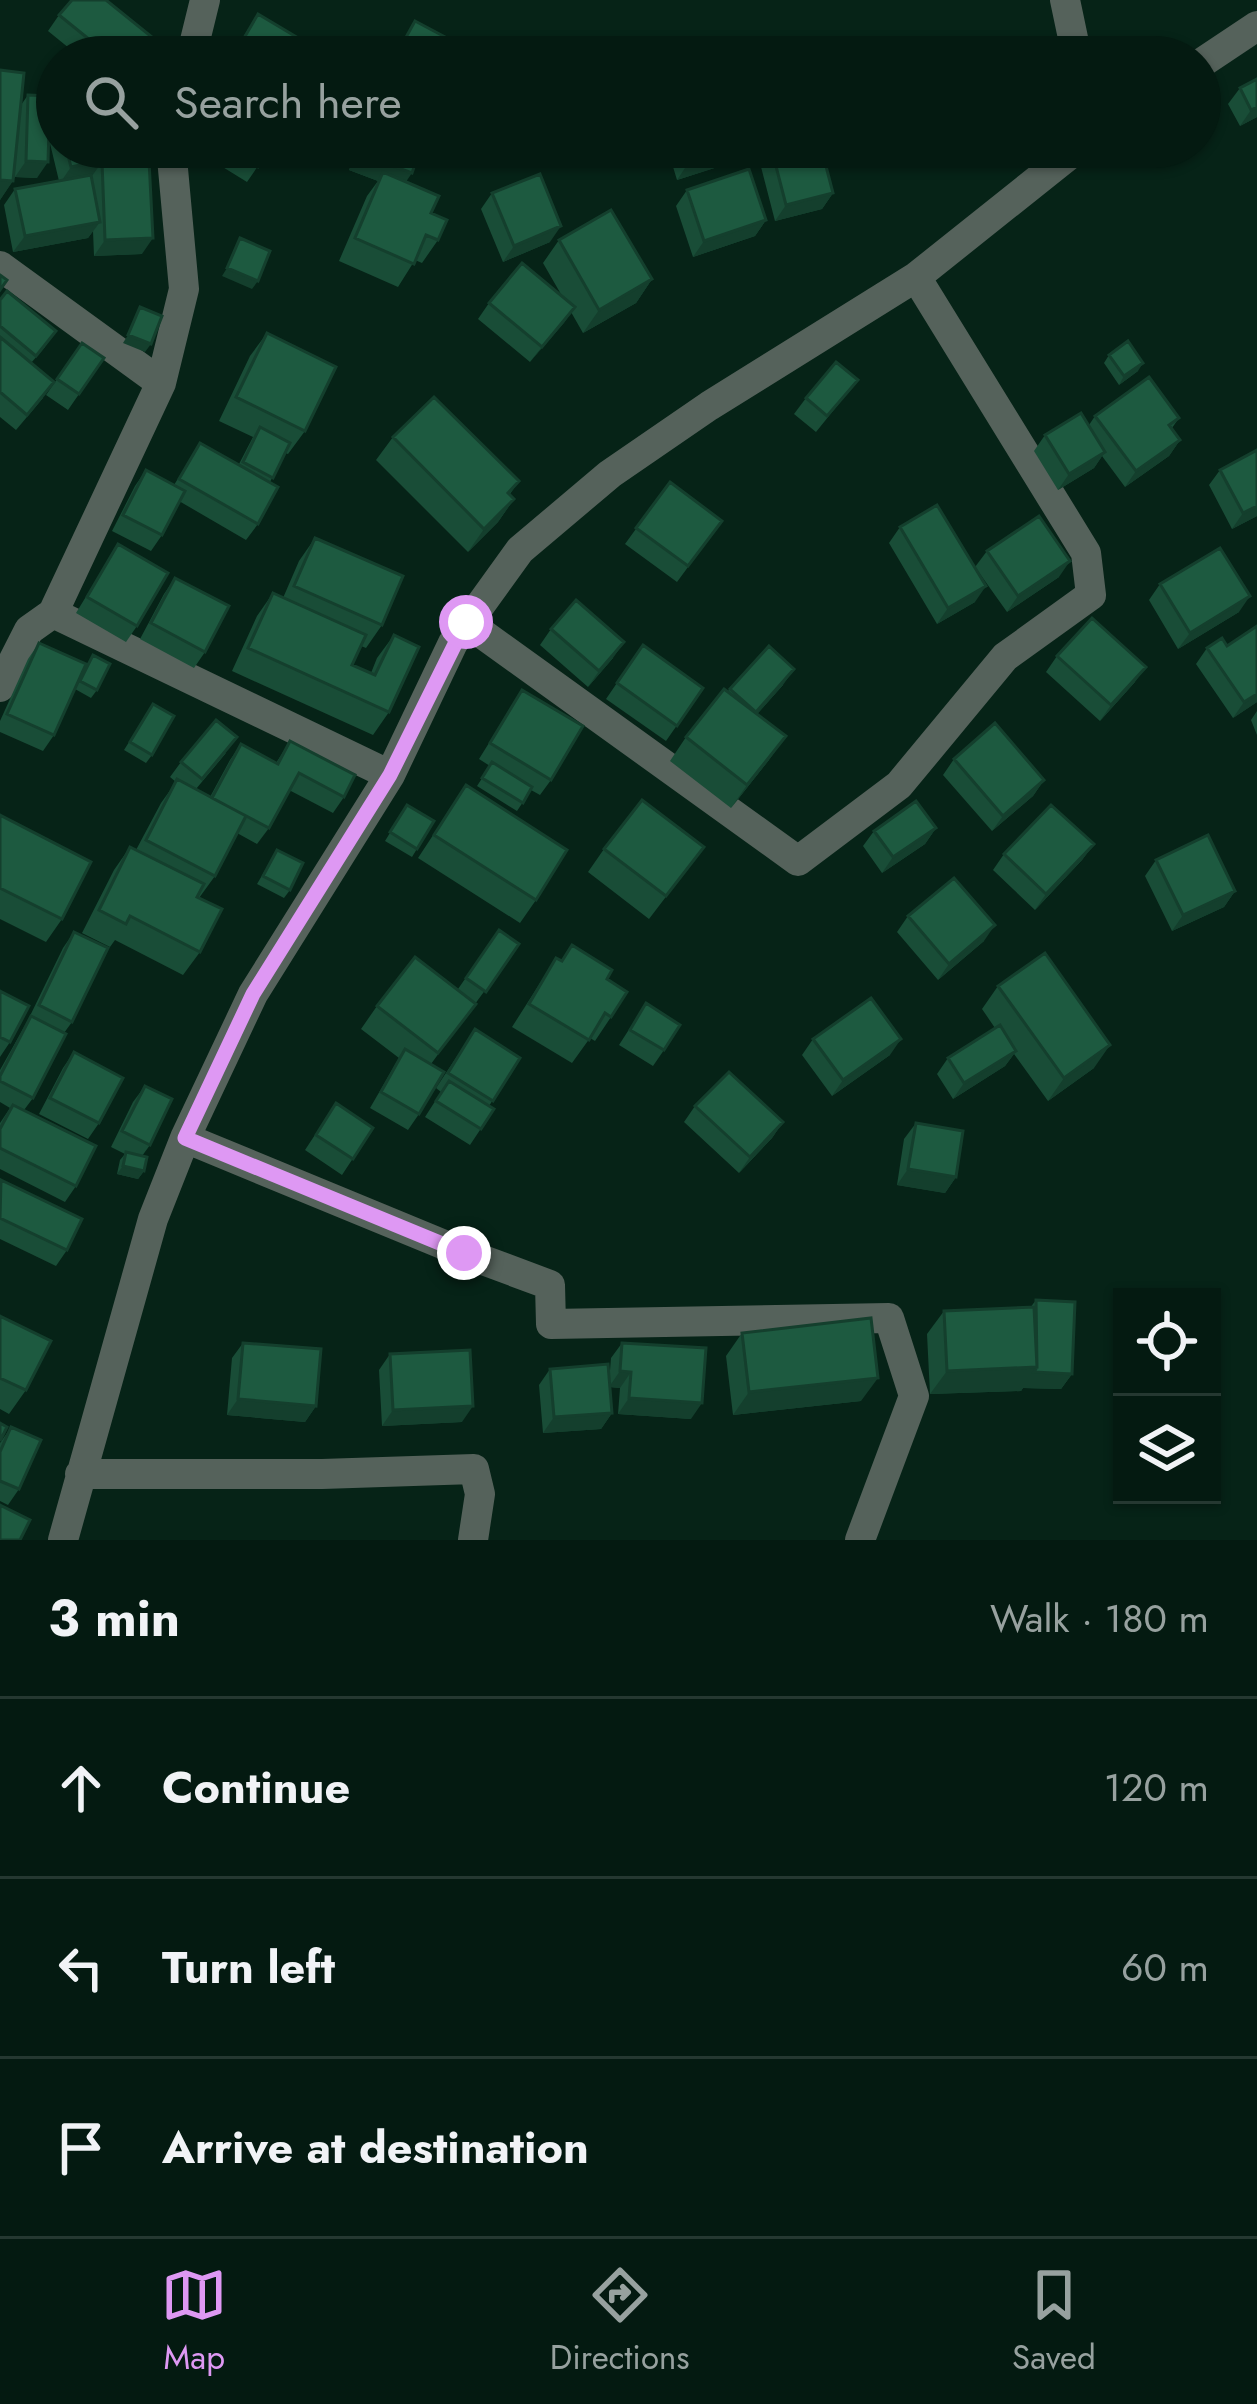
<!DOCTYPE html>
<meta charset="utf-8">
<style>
body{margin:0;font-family:Jost,sans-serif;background:#0d231a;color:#f1f3f6}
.controls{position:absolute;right:36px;bottom:36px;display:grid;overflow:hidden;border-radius:0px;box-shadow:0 3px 9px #0004}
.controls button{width:108px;height:108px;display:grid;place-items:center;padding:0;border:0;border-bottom:3px solid #253831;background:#041a11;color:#f1f3f6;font:60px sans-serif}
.stop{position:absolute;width:36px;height:36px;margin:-27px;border:9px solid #de98f3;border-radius:50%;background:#fff}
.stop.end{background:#de98f3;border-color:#fff;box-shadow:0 3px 12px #0008}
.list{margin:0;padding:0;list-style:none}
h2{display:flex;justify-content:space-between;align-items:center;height:156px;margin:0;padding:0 48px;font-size:51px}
h2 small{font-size:39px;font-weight:400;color:#97a19f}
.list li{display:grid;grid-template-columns:78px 1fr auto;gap:36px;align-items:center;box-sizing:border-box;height:180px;padding:0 48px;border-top:3px solid #253831}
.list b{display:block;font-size:45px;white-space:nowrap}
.list em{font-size:39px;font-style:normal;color:#97a19f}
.icon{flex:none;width:66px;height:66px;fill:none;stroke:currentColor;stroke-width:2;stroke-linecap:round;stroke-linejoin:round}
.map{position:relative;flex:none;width:1257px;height:1540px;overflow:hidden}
.search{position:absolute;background:#041a11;box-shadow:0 3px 9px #0004;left:36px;right:36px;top:36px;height:132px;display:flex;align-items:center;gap:30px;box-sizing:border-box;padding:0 42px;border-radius:66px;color:#97a19f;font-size:45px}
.sheet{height:696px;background:#041a11}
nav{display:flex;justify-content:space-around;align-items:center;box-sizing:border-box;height:168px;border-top:3px solid #253831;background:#041a11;font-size:33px;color:#97a19f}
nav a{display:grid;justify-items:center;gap:6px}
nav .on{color:#de98f3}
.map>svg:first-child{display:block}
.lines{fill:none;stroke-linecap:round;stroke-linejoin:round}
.minor{stroke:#55625b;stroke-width:30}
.wall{fill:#194d37}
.shaded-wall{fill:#143f2d}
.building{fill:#1d5a40;stroke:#143f2d;stroke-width:3}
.route{stroke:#de98f3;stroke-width:15}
</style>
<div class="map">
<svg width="1257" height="1540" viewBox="0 0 1257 1540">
<rect width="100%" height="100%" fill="#062317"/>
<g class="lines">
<path class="minor" d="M 1065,0 L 1077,57
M 191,57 L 205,0
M 1200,64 L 1257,26
M 0,266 L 161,383
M 53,613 L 161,383 L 184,289 L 171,147
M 466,622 L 798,861 L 899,785 L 1005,657 L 1091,595 L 1086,553 L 916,277
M 0,687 L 29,630 L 53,613 L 390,775
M 185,1138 L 464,1253 L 550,1285 L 551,1324 L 889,1318 L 914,1396 L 860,1540
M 80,1474 L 322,1474 L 474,1469 L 480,1494 L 473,1540
M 63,1540 L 153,1219 L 185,1138 L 253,994 L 390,775 L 453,643 L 520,550 L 610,474 L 709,406 L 916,277 L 1079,147"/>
</g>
<path class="wall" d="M 258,14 L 330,57 L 230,57 Z
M 59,15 L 163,46 L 155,57 L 80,57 L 48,31 Z
M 0,70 L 21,105 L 28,95 L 49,107 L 57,98 L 57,147 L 124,147 L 122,161 L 142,254 L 94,256 L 93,231 L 88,238 L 13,252 L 4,205 L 15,189 L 59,181 L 48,135 L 37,178 L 15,177 L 0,200 Z
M 1257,79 L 1257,117 L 1240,126 L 1228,104 L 1240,88 Z
M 204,147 L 271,147 L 247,182 L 200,153 Z
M 357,147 L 421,147 L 406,182 L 431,213 L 438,240 L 422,263 L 415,260 L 398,287 L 339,261 L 367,196 L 378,181 L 349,170 Z
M 667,147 L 741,147 L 730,163 L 677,180 Z
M 771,147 L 833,193 L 822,209 L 775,221 L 760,163 Z
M 687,190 L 766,220 L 755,236 L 693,257 L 676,206 Z
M 492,193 L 550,242 L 503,262 L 481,209 Z
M 559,240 L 652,279 L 636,303 L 583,333 L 571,312 L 530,362 L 478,319 L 489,303 L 562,296 L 543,263 Z
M 0,300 L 45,347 L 31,363 L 43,398 L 16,430 L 0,417 Z
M 267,333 L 305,431 L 288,454 L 285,453 L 270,482 L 258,524 L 246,540 L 179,501 L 162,535 L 151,551 L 112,531 L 135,486 L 146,470 L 174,485 L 200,443 L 239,464 L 253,437 L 219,421 L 250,356 Z
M 82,343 L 104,358 L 68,410 L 46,395 Z
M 1109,355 L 1138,371 L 1119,385 L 1104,363 Z
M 858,380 L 816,432 L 794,414 L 806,398 Z
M 1095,416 L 1179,418 L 1172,428 L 1180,440 L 1169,456 L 1125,487 L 1102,456 L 1094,468 L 1058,490 L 1034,451 L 1045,435 L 1089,425 Z
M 393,437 L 519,481 L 510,494 L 514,499 L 498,522 L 468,552 L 376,460 Z
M 1220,470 L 1257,516 L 1232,529 L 1209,485 Z
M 670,482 L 722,521 L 677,582 L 625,544 Z
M 900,527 L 975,602 L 937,624 L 889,543 Z
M 315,538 L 382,625 L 366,648 L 361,646 L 352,665 L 371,673 L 377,658 L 394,635 L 389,712 L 373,735 L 232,671 L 257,616 L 273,593 L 283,598 L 299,561 Z
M 118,544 L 137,626 L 126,642 L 76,613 Z
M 987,551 L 1059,577 L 1007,612 L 975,567 Z
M 175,578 L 205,652 L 194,668 L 140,639 L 164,594 Z
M 1160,584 L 1239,612 L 1178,649 L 1149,600 Z
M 551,629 L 613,658 L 588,687 L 540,645 Z
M 39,643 L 75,689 L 93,655 L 97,690 L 91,698 L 75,689 L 54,735 L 43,751 L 0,732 L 0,721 L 28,659 Z
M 643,645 L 703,688 L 666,741 L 606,699 Z
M 769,646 L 783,685 L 757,714 L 769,760 L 731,808 L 670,761 L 686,737 Z
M 1207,648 L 1257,702 L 1233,718 L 1196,664 Z
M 1057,656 L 1135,682 L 1100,721 L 1046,672 Z
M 522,690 L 551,780 L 540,795 L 531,790 L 517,811 L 477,786 L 490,766 L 479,759 Z
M 153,704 L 152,755 L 146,763 L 124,750 Z
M 1257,711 L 1257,735 L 1251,720 Z
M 290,741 L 344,797 L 333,813 L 289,790 L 269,828 L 257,844 L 237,833 L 215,876 L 199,898 L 200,952 L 183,975 L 115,940 L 110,947 L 82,933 L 114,870 L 130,847 L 136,850 L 161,803 L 176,782 L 170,777 L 181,762 L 226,753 L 196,789 L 210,797 L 230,760 L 241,744 L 276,763 Z
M 954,759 L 1044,780 L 1033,796 L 992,831 L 943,775 Z
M 466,785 L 536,900 L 520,923 L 418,858 Z
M 407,805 L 434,821 L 412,857 L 385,841 Z
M 0,815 L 62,919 L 46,942 L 0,919 Z
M 936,828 L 925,844 L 882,873 L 863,846 L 874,831 Z
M 1094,844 L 1082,860 L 1035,910 L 993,870 L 1004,854 Z
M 704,847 L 649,919 L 588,872 L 604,849 Z
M 277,850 L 290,890 L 284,898 L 257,884 Z
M 1156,860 L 1235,891 L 1224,907 L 1172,931 L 1145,876 Z
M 908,916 L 984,941 L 938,980 L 897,932 Z
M 499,930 L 519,944 L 431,1064 L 419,1114 L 408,1130 L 370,1108 L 399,1058 L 361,1029 L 377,1006 L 458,989 Z
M 74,932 L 72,1022 L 64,1033 L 33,1098 L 24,1110 L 76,1186 L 65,1202 L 0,1169 L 0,1123 L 10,1108 L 0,1102 L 0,1070 L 28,1020 L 63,948 Z
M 572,945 L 607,979 L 611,1017 L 595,1041 L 590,1038 L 572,1063 L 512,1027 L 556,958 L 561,961 Z
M 998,986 L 1094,1068 L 1048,1101 L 1014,1054 L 1005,1066 L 953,1099 L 937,1074 L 948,1058 L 995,1028 L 982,1009 Z
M 0,991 L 10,1042 L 0,1057 Z
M 646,1003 L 664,1050 L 653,1066 L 619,1045 Z
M 475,1029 L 520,1058 L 489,1106 L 494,1109 L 470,1145 L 425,1117 L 441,1092 L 436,1088 Z
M 813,1039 L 890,1055 L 832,1096 L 802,1055 Z
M 74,1052 L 99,1123 L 88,1139 L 39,1114 L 63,1068 Z
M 145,1086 L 150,1145 L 142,1156 L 144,1171 L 138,1179 L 117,1174 L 120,1160 L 125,1154 L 111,1147 L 133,1102 Z
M 336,1103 L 373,1128 L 342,1175 L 305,1150 Z
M 695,1106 L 783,1122 L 772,1138 L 739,1173 L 684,1122 Z
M 916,1123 L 956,1177 L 945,1193 L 897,1185 L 904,1139 Z
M 0,1181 L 67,1250 L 56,1266 L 0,1239 Z
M 1036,1300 L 1072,1374 L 1061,1389 L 1023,1388 L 1021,1391 L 930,1394 L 927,1334 L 944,1311 L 1030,1308 Z
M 0,1316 L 26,1390 L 9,1414 L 0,1409 Z
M 742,1333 L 861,1401 L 733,1415 L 726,1356 Z
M 243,1343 L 316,1406 L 305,1422 L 227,1415 L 232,1358 Z
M 622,1343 L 691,1419 L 618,1414 L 620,1388 L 610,1387 L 612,1413 L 601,1429 L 543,1433 L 539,1385 L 550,1369 L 609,1383 L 611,1358 Z
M 390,1354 L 462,1422 L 382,1426 L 379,1370 Z
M 11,1427 L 19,1489 L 8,1505 L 0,1501 L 0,1443 Z"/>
<path class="shaded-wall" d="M 1257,107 L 1257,117 L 1240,126 L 1251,110 Z
M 723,147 L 741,147 L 730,163 L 677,180 L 693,156 Z
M 360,154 L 412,173 L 401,189 L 383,172 L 378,181 L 349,170 Z
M 126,155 L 115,171 L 102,162 L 92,176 L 60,183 L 71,167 Z
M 26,161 L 48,162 L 37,178 L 15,177 Z
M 0,180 L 13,181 L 0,200 Z
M 833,193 L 822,209 L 775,221 L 786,205 Z
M 766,220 L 755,236 L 693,257 L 704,241 Z
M 100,222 L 88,238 L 13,252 L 25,236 Z
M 561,226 L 550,242 L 503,262 L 514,246 Z
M 153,238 L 142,254 L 94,256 L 105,240 Z
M 227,268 L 258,281 L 252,289 L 222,276 Z
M 652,279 L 636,303 L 583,333 L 599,310 Z
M 575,307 L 564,323 L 530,362 L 542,347 Z
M 128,335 L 151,344 L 145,352 L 123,343 Z
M 1143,363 L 1138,371 L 1119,385 L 1124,376 Z
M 1180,440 L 1169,456 L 1125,487 L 1136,471 Z
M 1105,452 L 1094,468 L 1058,490 L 1069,474 Z
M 514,499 L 498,522 L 468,552 L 484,529 Z
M 1257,506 L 1257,516 L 1232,529 L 1243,513 Z
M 1070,561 L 1059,577 L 1007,612 L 1018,596 Z
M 986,586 L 975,602 L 937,624 L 948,608 Z
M 1250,596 L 1239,612 L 1178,649 L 1190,633 Z
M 624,642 L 613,658 L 588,687 L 599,671 Z
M 1146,667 L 1135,682 L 1100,721 L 1111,705 Z
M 794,669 L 783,685 L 745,728 L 756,712 Z
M 1257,694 L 1257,702 L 1233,718 L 1244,702 Z
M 786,736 L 769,760 L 731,808 L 747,785 Z
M 1044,780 L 1033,796 L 992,831 L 1003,816 Z
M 936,828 L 925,844 L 882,873 L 893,857 Z
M 1094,844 L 1082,860 L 1035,910 L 1046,894 Z
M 1235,891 L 1224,907 L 1172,931 L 1183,915 Z
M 995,925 L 984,941 L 938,980 L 949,964 Z
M 901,1039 L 890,1055 L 832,1096 L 843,1080 Z
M 1110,1045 L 1094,1068 L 1048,1101 L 1064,1078 Z
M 1016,1051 L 1005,1066 L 953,1099 L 964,1083 Z
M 783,1122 L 772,1138 L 739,1173 L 750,1157 Z
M 123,1166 L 144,1171 L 138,1179 L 117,1174 Z
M 908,1169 L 956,1177 L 945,1193 L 897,1185 Z
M 1037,1367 L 1072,1374 L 1061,1389 L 1023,1388 L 1021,1391 L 930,1394 L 947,1371 Z
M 620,1371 L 631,1372 L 620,1388 L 609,1387 Z
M 878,1378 L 861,1401 L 733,1415 L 749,1392 Z
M 629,1398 L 702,1403 L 691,1419 L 618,1414 Z
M 238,1399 L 316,1406 L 305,1422 L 227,1415 Z
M 473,1406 L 462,1422 L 382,1426 L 393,1410 Z
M 612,1413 L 601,1429 L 543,1433 L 554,1417 Z"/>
<path class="building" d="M 72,0 L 106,0 L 163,46 L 154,57 L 111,57 L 59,15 Z
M 258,14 L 330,57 L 233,57 Z
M 415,21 L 464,47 L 458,57 L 395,57 Z
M 0,70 L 24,73 L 13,181 L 0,180 Z
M 1257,79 L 1257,107 L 1251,110 L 1240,88 Z
M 28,95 L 50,96 L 48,162 L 26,161 Z
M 66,147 L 124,147 L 126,155 L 71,167 Z
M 227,147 L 271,147 L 258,167 Z
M 362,147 L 421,147 L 412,173 L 360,154 Z
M 690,147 L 723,147 L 693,156 Z
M 771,147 L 821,147 L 833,193 L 786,205 Z
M 149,160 L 153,238 L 105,240 L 102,162 Z
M 749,169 L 766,220 L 704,241 L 687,190 Z
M 383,172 L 439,196 L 431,213 L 447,220 L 438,240 L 426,235 L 414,264 L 355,238 Z
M 540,174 L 561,226 L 514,246 L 492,193 Z
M 91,175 L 100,222 L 25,236 L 15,189 Z
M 611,210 L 652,279 L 599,310 L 559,240 Z
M 240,238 L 270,251 L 258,281 L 227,268 Z
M 522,263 L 575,307 L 542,347 L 489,303 Z
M 0,275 L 7,280 L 0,290 Z
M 7,291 L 56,331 L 36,356 L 0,326 L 0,300 Z
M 140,307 L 162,316 L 151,344 L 128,335 Z
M 267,333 L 336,367 L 305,431 L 236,397 Z
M 0,337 L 54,382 L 27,415 L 0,392 Z
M 1128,341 L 1143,363 L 1124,376 L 1109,355 Z
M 82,343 L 104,358 L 79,394 L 57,379 Z
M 836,362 L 858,380 L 827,416 L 806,398 Z
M 1149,377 L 1179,418 L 1169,425 L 1180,440 L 1136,471 L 1095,416 Z
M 434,397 L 519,481 L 508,493 L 514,499 L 484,529 L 393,437 Z
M 1081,413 L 1105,452 L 1069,474 L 1045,435 Z
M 260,427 L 290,443 L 273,478 L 243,462 Z
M 200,443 L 278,487 L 258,524 L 179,479 Z
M 1257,450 L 1257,506 L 1243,513 L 1220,470 Z
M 146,470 L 185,491 L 162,535 L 123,515 Z
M 670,482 L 722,521 L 688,566 L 636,528 Z
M 937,505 L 986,586 L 948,608 L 900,527 Z
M 1039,516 L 1070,561 L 1018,596 L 987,551 Z
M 315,538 L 403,576 L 382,625 L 294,586 Z
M 118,544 L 168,573 L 137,626 L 87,597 Z
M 1220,548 L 1250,596 L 1190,633 L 1160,584 Z
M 175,578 L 229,606 L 205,652 L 151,623 Z
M 273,593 L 366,635 L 352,665 L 375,675 L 394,635 L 419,647 L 389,712 L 248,648 Z
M 576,600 L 624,642 L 599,671 L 551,629 Z
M 1092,618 L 1146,667 L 1111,705 L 1057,656 Z
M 1257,626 L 1257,694 L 1244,702 L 1207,648 L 1222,638 L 1227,646 Z
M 39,643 L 86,664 L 54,735 L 7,714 Z
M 643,645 L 703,688 L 677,726 L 617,683 Z
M 769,646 L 794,669 L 756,712 L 730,689 Z
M 93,655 L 110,664 L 97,690 L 80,681 Z
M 724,689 L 786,736 L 747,785 L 686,737 Z
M 522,690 L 583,726 L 551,780 L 490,743 Z
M 153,704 L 174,716 L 152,755 L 130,742 Z
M 216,720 L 237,737 L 202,779 L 181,762 Z
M 995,723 L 1044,780 L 1003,816 L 954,759 Z
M 290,741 L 355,775 L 344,797 L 299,773 L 269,828 L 212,798 L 241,744 L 278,764 Z
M 492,762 L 532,787 L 523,803 L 482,778 Z
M 177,779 L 246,816 L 215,876 L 146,840 Z
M 466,785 L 567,850 L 536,900 L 434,835 Z
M 642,800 L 704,847 L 666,896 L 604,849 Z
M 916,801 L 936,828 L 893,857 L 874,831 Z
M 407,805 L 434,821 L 417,849 L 390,832 Z
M 1051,805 L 1094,844 L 1046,894 L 1004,854 Z
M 0,815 L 91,862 L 62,919 L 0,888 Z
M 1208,835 L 1235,891 L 1183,915 L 1156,860 Z
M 130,847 L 204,884 L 197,897 L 222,909 L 200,952 L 130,916 L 126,924 L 99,910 Z
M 277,850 L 303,863 L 290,890 L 263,876 Z
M 954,878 L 995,925 L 949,964 L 908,916 Z
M 499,930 L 519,944 L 486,992 L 466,978 Z
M 74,932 L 108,948 L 72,1022 L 39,1005 Z
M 572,945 L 612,970 L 607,979 L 627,992 L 611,1017 L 605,1013 L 589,1040 L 529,1004 L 556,958 L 562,961 Z
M 1045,953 L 1110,1045 L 1064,1078 L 998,986 Z
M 415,957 L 476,1004 L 438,1053 L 377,1006 Z
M 0,991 L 29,1006 L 10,1042 L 0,1037 Z
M 871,998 L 901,1039 L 843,1080 L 813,1039 Z
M 646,1003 L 680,1025 L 664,1050 L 630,1030 Z
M 31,1016 L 66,1034 L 33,1098 L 0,1081 L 0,1076 Z
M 1000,1025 L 1016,1051 L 964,1083 L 948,1058 Z
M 475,1029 L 520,1058 L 493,1101 L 448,1073 Z
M 405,1049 L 444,1072 L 419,1114 L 381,1092 Z
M 74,1052 L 123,1078 L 99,1123 L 50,1098 Z
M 729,1072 L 783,1122 L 750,1157 L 695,1106 Z
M 449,1081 L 494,1109 L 481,1129 L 436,1101 Z
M 145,1086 L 172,1099 L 150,1145 L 122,1131 Z
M 336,1103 L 373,1128 L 353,1159 L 316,1135 Z
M 13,1105 L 96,1146 L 76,1186 L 0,1148 L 0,1129 Z
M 916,1123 L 963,1131 L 956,1177 L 908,1169 Z
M 126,1152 L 147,1157 L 144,1171 L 123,1166 Z
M 1,1180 L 82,1219 L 67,1250 L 0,1218 Z
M 1036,1300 L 1075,1302 L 1072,1374 L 1034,1372 L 1037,1367 Z
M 1034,1307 L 1037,1367 L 947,1371 L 944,1311 Z
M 0,1316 L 51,1341 L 26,1390 L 0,1378 Z
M 871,1318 L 878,1378 L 749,1392 L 742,1333 Z
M 243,1343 L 321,1349 L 316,1406 L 238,1399 Z
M 622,1343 L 706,1348 L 702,1403 L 629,1398 L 631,1372 L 620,1371 Z
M 470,1350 L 473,1406 L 393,1410 L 390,1354 Z
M 608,1364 L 612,1413 L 554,1417 L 550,1369 Z
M 0,1423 L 7,1427 L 0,1441 Z
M 11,1427 L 41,1440 L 19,1489 L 0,1481 L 0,1452 Z
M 0,1505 L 30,1520 L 20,1540 L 0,1540 Z"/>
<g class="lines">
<path class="route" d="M 464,1253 L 185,1138 L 253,994 L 390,775 L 466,622"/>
</g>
</svg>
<div class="controls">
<button><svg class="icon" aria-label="locate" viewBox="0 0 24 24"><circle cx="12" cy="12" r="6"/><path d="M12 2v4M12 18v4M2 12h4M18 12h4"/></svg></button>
<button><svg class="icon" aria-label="layers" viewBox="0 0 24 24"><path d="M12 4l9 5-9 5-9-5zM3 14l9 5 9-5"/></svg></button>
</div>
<div class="stop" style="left:466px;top:622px"></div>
<div class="stop end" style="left:464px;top:1253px"></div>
<div class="search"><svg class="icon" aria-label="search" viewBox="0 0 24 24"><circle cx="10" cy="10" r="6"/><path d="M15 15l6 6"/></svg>Search here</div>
</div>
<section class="sheet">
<h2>3 min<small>Walk · 180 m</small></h2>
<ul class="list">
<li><svg class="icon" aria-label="ahead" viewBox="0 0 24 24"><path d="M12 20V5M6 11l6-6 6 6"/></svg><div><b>Continue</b></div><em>120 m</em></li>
<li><svg class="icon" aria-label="left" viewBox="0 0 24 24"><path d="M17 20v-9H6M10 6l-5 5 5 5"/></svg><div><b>Turn left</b></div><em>60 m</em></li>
<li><svg class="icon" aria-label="arrive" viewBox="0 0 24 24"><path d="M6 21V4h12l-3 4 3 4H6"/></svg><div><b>Arrive at destination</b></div></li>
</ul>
</section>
<nav>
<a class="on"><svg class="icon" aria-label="map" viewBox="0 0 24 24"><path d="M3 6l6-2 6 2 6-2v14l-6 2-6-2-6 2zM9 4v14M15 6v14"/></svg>Map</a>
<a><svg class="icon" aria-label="directions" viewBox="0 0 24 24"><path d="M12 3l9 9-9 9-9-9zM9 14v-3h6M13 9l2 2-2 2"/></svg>Directions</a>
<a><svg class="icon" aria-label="saved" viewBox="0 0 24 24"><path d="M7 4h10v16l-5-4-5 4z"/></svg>Saved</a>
</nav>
